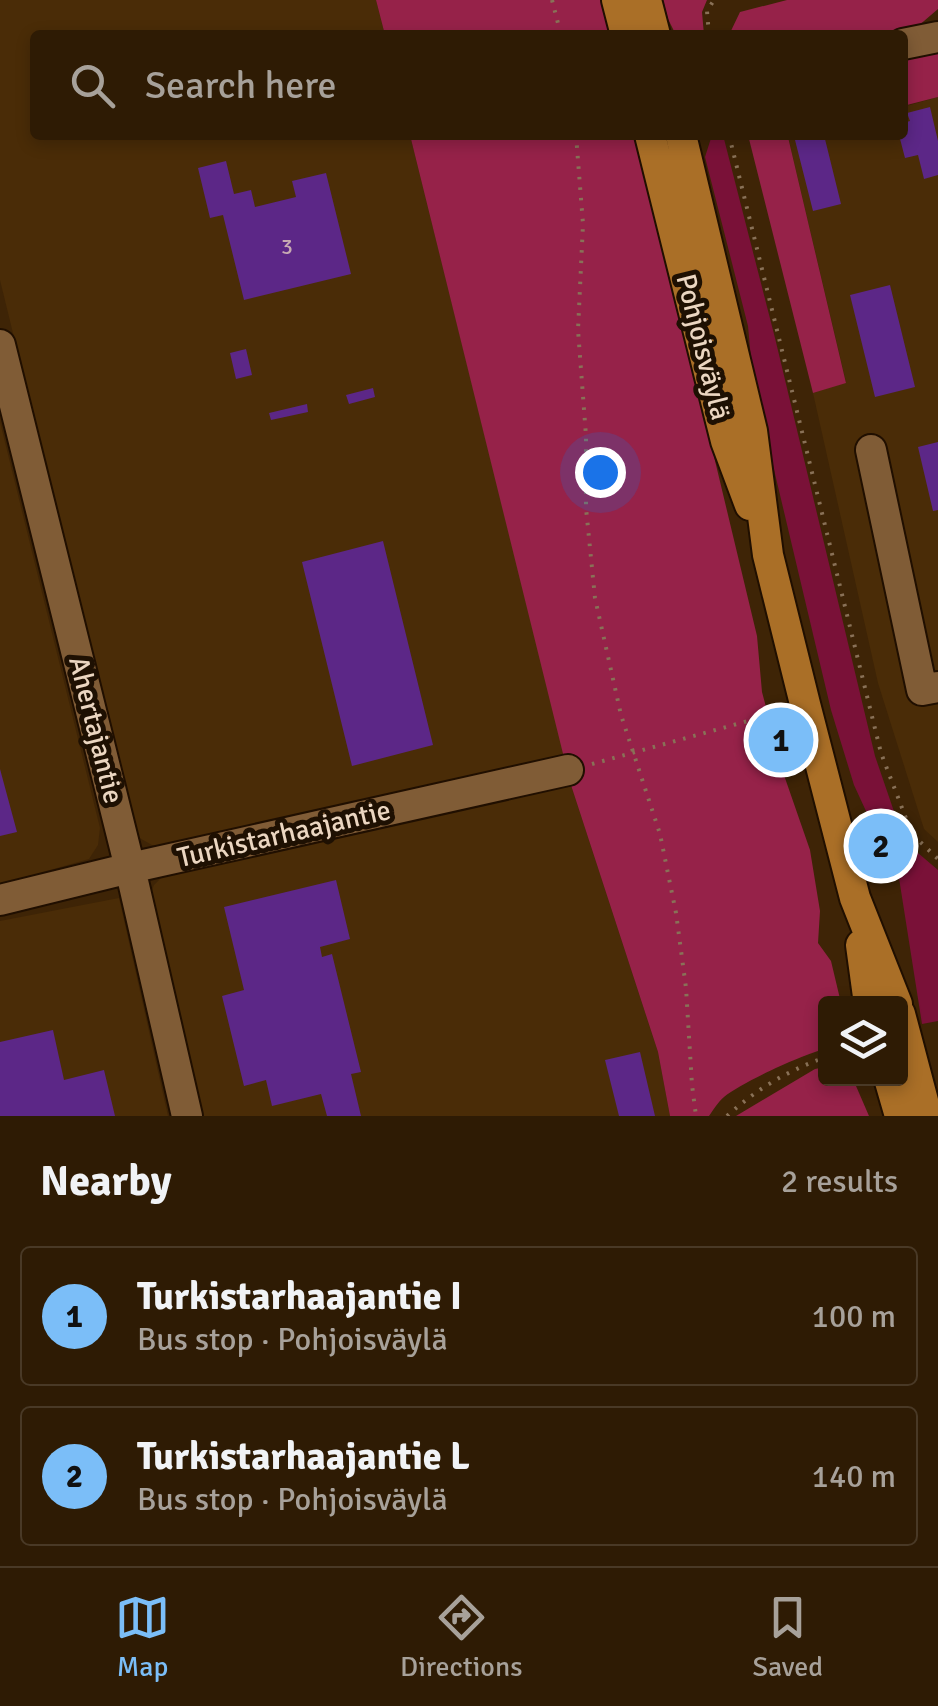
<!DOCTYPE html>
<meta charset="utf-8">
<style>
body{margin:0;font-family:Signika,sans-serif;background:#3a2813;color:#f1f3f6}
.controls{position:absolute;right:30px;bottom:30px;display:grid;overflow:hidden;border-radius:10px;box-shadow:0 5px 15px #0003}
.controls button{width:90px;height:90px;display:grid;place-items:center;padding:0;border:0;border-bottom:2px solid #493926;background:#2e1b04;color:#f1f3f6;font:50px sans-serif}
.you{position:absolute;left:600px;top:472px;width:35px;height:35px;margin:-25px;border:8px solid #fff;border-radius:50%;background:#1a73e8;box-shadow:0 0 0 15px #1a73e833}
.badge{display:grid;place-items:center;width:65px;height:65px;border-radius:50%;background:#7bbef8;color:#111;font-size:32px;font-weight:700}
.pin{position:absolute;translate:-50% -50%;border:5px solid #fff;box-shadow:0 2px 10px #0006}
.list{margin:0;padding:0;list-style:none}
h2{display:flex;justify-content:space-between;align-items:center;height:130px;margin:0;padding:0 40px;font-size:42px}
h2 small{font-size:32px;font-weight:400;color:#a7a19a}
.list li{display:grid;grid-template-columns:65px 1fr auto;gap:30px;align-items:center;box-sizing:border-box;height:140px;margin:0 20px 20px;padding:0 20px;border:2px solid #493926;border-radius:10px}
.list b{display:block;font-size:38px;white-space:nowrap}
.list p{margin:0;font-size:32px;white-space:nowrap;color:#a7a19a}
.list em{font-size:32px;font-style:normal;color:#a7a19a}
.icon{flex:none;width:55px;height:55px;fill:none;stroke:currentColor;stroke-width:2;stroke-linecap:round;stroke-linejoin:round}
.map{position:relative;flex:none;width:938px;height:1116px;overflow:hidden}
.search{position:absolute;background:#2e1b04;box-shadow:0 5px 15px #0003;left:30px;right:30px;top:30px;height:110px;display:flex;align-items:center;gap:25px;box-sizing:border-box;padding:0 35px;border-radius:10px;color:#a7a19a;font-size:38px}
.sheet{height:450px;background:#2e1b04}
nav{display:flex;justify-content:space-around;align-items:center;box-sizing:border-box;height:140px;border-top:2px solid #493926;background:#2e1b04;font-size:28px;color:#a7a19a}
nav a{display:grid;justify-items:center;gap:5px}
nav .on{color:#7bbef8}
.map>svg:first-child{display:block}
.built{fill:#4a2c07}
.green{fill:#7a1138}
.forest{fill:#962249}
.building{fill:#5c2787}
.lines{fill:none;stroke-linecap:round;stroke-linejoin:round}
.minor-casing{stroke:#200f00;stroke-width:34}
.major-casing{stroke:#200f00;stroke-width:34}
.path{stroke:#897157;stroke-width:4;stroke-dasharray:2.5 8;stroke-linecap:butt}
.minor{stroke:#805c36;stroke-width:30}
.major{stroke:#aa6f27;stroke-width:30}
.labels{text-anchor:middle;dominant-baseline:central;stroke-width:10;stroke-linejoin:round;paint-order:stroke}
.number-label{font-size:22px;fill:#c7aab2}
.street-label{font-size:28px;fill:#ebd6c1;stroke:#1e1002}
</style>
<div class="map">
<svg width="938" height="1116" viewBox="0 0 938 1116">
<rect width="100%" height="100%" fill="#3e2406"/>
<path class="built" d="M 0,0 L 376,0 L 385,35 L 35,35 L 35,135 L 410,135 L 565,758 L 170,847 L 152,845 L 136,836 L 0,280 Z
M 938,97 L 938,842 L 924,829 L 878,683 L 813,393 L 846,382 L 788,137 L 903,135 L 903,107 Z
M 0,422 L 100,828 L 98,845 L 89,859 L 0,884 Z
M 570,782 L 658,1052 L 670,1116 L 200,1116 L 149,898 L 154,885 L 168,871 Z
M 119,898 L 168,1116 L 0,1116 L 0,921 Z"/>
<path class="green" d="M 712,135 L 723,135 L 775,338 L 875,756 L 900,829 C 892,835 886,837 877,835 L 854,785 L 831,710 L 753,381 L 748,326 L 705,157 Z
M 918,853 L 938,870 L 938,1021 L 922,1024 L 896,859 Z"/>
<path class="forest" d="M 376,0 L 604,0 L 613,35 L 385,35 Z
M 663,0 L 707,0 L 702,12 L 704,35 L 676,35 L 668,19 Z
M 787,0 L 938,0 L 938,9 L 917,27 L 883,35 L 729,35 L 740,12 Z
M 938,52 L 938,97 L 903,106 L 903,61 Z
M 410,135 L 637,135 L 757,636 L 762,692 L 785,778 L 810,850 L 820,911 L 818,943 L 831,961 L 841,1003 L 826,1004 L 825,1049 C 803,1054 741,1083 724,1097 C 718,1102 713,1110 709,1116 L 670,1116 L 658,1052 L 570,782 Z
M 748,135 L 794,135 L 788,137 L 846,383 L 813,393 Z
M 825,1067 L 826,1078 L 853,1079 L 869,1116 L 736,1116 L 815,1069 Z"/>
<path class="building" d="M 930,107 L 938,141 L 938,175 L 924,179 L 918,155 L 905,158 L 899,135 L 903,135 L 903,123 L 910,121 L 907,113 Z
M 817,135 L 824,135 L 841,204 L 813,211 L 795,140 Z
M 226,161 L 234,194 L 251,190 L 255,207 L 296,197 L 292,181 L 326,173 L 351,274 L 244,300 L 223,215 L 210,218 L 198,168 Z
M 890,285 L 915,387 L 875,397 L 850,295 Z
M 246,349 L 252,375 L 236,379 L 230,353 Z
M 373,388 L 375,397 L 349,404 L 346,395 Z
M 307,404 L 308,412 L 271,420 L 269,413 Z
M 938,442 L 938,510 L 933,511 L 918,447 Z
M 383,541 L 433,745 L 352,766 L 302,562 Z
M 0,769 L 17,832 L 0,836 Z
M 336,880 L 350,939 L 320,947 L 322,957 L 332,954 L 361,1072 L 351,1074 L 361,1116 L 327,1116 L 321,1094 L 272,1106 L 266,1080 L 244,1086 L 222,996 L 244,990 L 224,907 Z
M 53,1030 L 64,1080 L 104,1070 L 115,1116 L 0,1116 L 0,1042 Z
M 640,1052 L 655,1116 L 619,1116 L 605,1060 Z"/>
<g class="lines">
<defs>
<path id="minor" d="M 903,44 L 938,37
M 0,345 L 130,868 L 187,1116
M 871,450 L 922,690 L 938,687
M 0,900 L 130,868 L 568,770"/>
<path id="major" d="M 617,0 L 626,35
M 646,0 L 655,35
M 650,135 L 726,441 L 750,505
M 681,135 L 752,431 L 768,555 L 805,704 L 855,898 L 897,1004
M 861,945 L 869,1004
M 900,1014 L 927,1116
M 889,1078 L 900,1116"/>
</defs>
<use href="#minor" class="minor-casing"/>
<use href="#major" class="major-casing"/>
<path class="path" d="M 552,0 L 561,35
M 709,35 L 707,11 L 714,0
M 576,135 L 583,224 L 578,330 L 586,436 L 586,508 L 595,598 L 621,715 L 660,834 L 676,913 L 686,988 L 692,1085 L 696,1116
M 729,135 L 881,753 L 912,834 L 938,859
M 592,764 L 777,713
M 881,846 L 912,834
M 727,1116 C 758,1088 787,1071 826,1057"/>
<use href="#minor" class="minor"/>
<use href="#major" class="major"/>
</g>
<g class="labels">
<g class="number-label">
<text x="287" y="246">3</text>
</g>
<g class="street-label">
<text transform="translate(703 347) rotate(76)">Pohjoisväylä</text>
<text transform="translate(96 730) rotate(76)">Ahertajantie</text>
<text transform="translate(284 834) rotate(-13)">Turkistarhaajantie</text>
</g>
</g>
</svg>
<div class="controls">
<button><svg class="icon" aria-label="layers" viewBox="0 0 24 24"><path d="M12 4l9 5-9 5-9-5zM3 14l9 5 9-5"/></svg></button>
</div>
<div class="you"></div>
<div class="pin badge" style="left:781px;top:740px">1</div>
<div class="pin badge" style="left:881px;top:846px">2</div>
<div class="search"><svg class="icon" aria-label="search" viewBox="0 0 24 24"><circle cx="10" cy="10" r="6"/><path d="M15 15l6 6"/></svg>Search here</div>
</div>
<section class="sheet">
<h2>Nearby<small>2 results</small></h2>
<ul class="list">
<li><span class="badge">1</span><div><b>Turkistarhaajantie I</b><p>Bus stop · Pohjoisväylä</p></div><em>100 m</em></li>
<li><span class="badge">2</span><div><b>Turkistarhaajantie L</b><p>Bus stop · Pohjoisväylä</p></div><em>140 m</em></li>
</ul>
</section>
<nav>
<a class="on"><svg class="icon" aria-label="map" viewBox="0 0 24 24"><path d="M3 6l6-2 6 2 6-2v14l-6 2-6-2-6 2zM9 4v14M15 6v14"/></svg>Map</a>
<a><svg class="icon" aria-label="directions" viewBox="0 0 24 24"><path d="M12 3l9 9-9 9-9-9zM9 14v-3h6M13 9l2 2-2 2"/></svg>Directions</a>
<a><svg class="icon" aria-label="saved" viewBox="0 0 24 24"><path d="M7 4h10v16l-5-4-5 4z"/></svg>Saved</a>
</nav>
